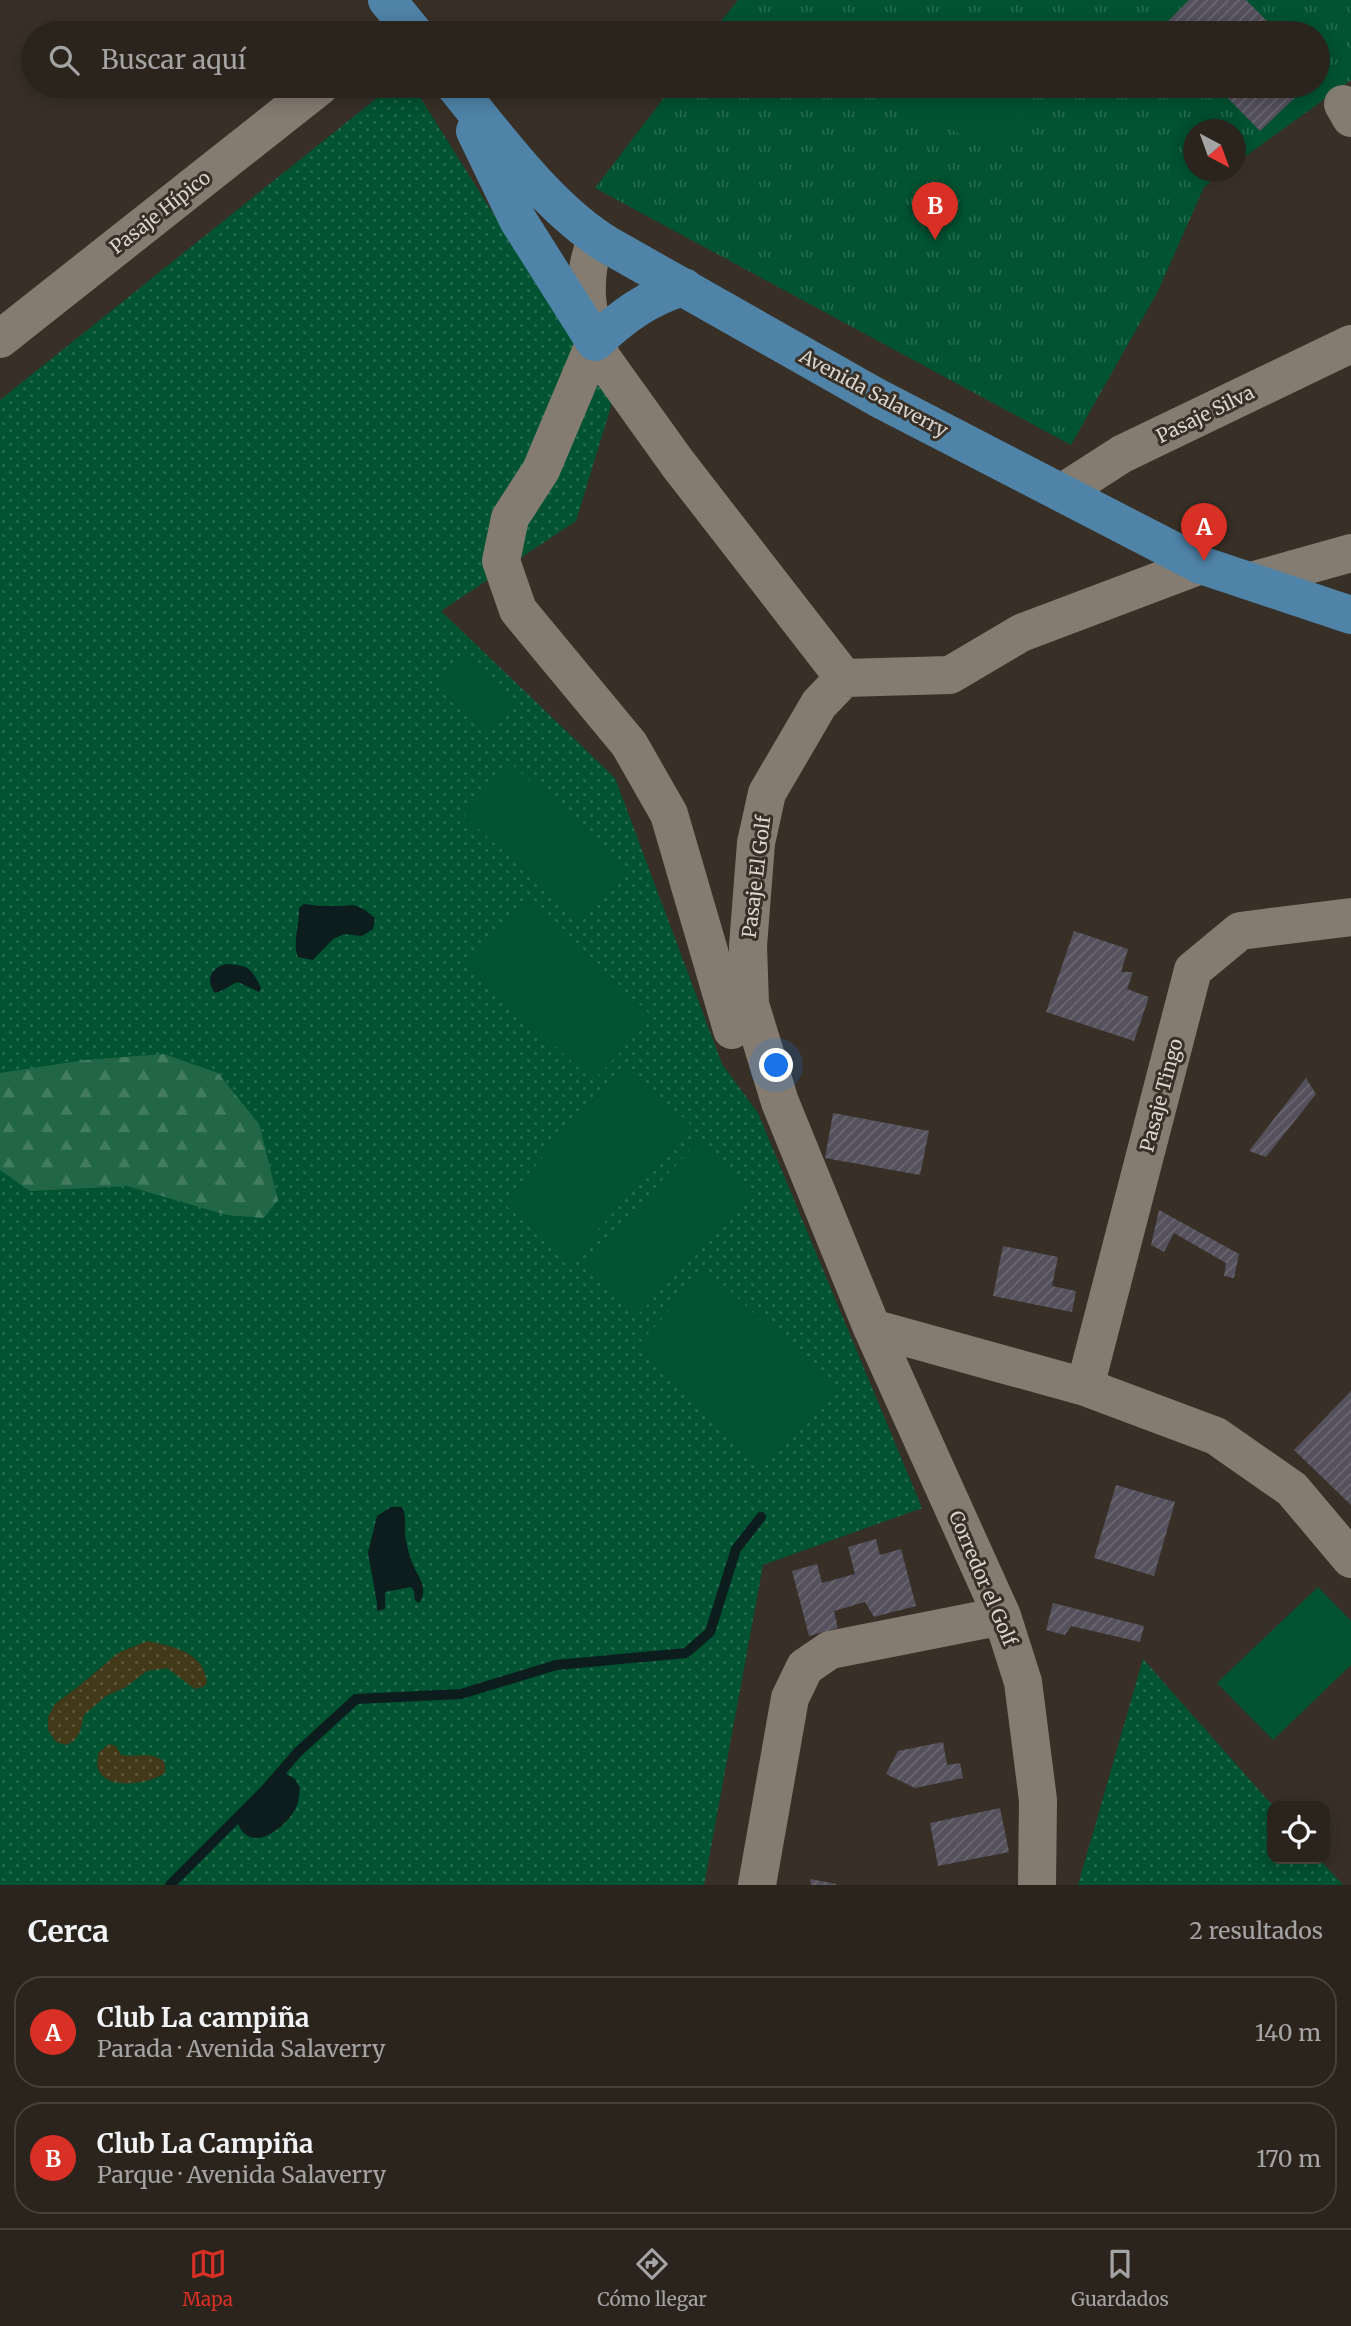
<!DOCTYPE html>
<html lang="es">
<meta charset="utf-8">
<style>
body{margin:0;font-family:Merriweather,serif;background:#322c26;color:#f1f3f6}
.controls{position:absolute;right:21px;bottom:21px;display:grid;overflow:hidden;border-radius:14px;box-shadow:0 4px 18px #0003}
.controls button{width:63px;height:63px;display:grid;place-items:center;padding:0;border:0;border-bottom:2px solid #46413b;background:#2a241d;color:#f1f3f6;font:35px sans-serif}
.compass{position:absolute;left:1183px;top:119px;width:63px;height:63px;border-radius:50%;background:#2a241d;box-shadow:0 4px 18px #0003;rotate:139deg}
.you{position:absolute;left:777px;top:1066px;width:24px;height:24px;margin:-18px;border:5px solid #fff;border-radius:50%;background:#1a73e8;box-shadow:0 0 0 10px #1a73e833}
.badge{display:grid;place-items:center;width:46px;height:46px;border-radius:50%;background:#d93025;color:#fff;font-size:23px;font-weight:700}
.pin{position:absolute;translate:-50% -58px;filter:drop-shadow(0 2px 4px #0008)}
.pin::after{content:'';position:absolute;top:37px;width:24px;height:21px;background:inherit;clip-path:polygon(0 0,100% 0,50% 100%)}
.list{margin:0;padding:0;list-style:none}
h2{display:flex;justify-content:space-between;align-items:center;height:91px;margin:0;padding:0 28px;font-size:30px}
h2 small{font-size:23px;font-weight:400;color:#a5a4a4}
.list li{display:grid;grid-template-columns:46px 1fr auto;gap:21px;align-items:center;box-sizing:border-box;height:112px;margin:0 14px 14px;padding:0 14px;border:2px solid #46413b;border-radius:28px}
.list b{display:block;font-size:26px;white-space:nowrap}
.list p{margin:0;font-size:23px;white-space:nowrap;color:#a5a4a4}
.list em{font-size:23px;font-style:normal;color:#a5a4a4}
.icon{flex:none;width:38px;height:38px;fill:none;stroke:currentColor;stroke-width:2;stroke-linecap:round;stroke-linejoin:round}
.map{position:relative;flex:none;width:1351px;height:1885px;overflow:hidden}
.search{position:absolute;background:#2a241d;box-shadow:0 4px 18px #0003;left:21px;right:21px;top:21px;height:77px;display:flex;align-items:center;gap:18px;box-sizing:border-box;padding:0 24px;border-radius:38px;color:#a5a4a4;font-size:26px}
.sheet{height:343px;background:#2a241d}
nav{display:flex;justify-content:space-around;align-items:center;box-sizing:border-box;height:98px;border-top:2px solid #46413b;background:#2a241d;font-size:19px;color:#a5a4a4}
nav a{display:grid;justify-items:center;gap:4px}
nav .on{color:#d93025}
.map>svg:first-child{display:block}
.grass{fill:url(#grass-dots)}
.forest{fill:url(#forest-firs)}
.sand{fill:url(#sand-dots)}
.park{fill:url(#park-tufts)}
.pitch{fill:#015332}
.water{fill:#0d1d1e}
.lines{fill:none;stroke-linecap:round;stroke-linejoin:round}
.stream{stroke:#0d1d1e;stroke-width:10}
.building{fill:url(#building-hatch)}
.minor{stroke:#857c71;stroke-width:38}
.major{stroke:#4f83a8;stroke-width:38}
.labels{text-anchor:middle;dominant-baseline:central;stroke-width:6;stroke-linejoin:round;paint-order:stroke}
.street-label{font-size:19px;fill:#dad5cf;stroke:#383027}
</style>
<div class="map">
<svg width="1351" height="1885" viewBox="0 0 1351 1885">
<defs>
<pattern id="grass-dots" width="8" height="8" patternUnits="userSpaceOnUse" patternTransform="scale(1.75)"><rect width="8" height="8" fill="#015332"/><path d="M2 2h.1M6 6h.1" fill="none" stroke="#256b4f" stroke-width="1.8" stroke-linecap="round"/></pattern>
<pattern id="forest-firs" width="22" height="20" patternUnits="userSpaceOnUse" patternTransform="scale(1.75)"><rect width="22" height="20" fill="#226745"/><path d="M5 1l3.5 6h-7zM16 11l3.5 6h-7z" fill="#427c5f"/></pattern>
<pattern id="sand-dots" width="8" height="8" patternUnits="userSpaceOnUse" patternTransform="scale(1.75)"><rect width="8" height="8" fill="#423919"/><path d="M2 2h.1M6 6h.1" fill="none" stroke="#5d5539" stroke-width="1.8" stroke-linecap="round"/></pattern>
<pattern id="park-tufts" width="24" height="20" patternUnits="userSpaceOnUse" patternTransform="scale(1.75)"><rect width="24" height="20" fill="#015332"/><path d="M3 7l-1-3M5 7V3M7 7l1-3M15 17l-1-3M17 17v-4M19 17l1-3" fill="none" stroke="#256b4f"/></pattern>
<pattern id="building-hatch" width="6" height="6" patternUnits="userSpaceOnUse" patternTransform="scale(1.75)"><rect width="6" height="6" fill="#54505c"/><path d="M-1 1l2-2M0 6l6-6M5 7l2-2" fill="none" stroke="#6c6872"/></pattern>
</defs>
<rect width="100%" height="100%" fill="#383027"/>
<path class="grass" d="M 392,86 L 413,86 L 612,403 L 576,521 L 441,611 L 615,778 L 722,1064 L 758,1113 L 922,1508 L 763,1565 L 704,1885 L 0,1885 L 0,400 Z
M 1143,1659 L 1273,1806 L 1272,1859 L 1319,1859 L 1343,1885 L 1078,1885 Z"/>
<path class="forest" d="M 164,1054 L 218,1073 L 259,1124 L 278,1200 L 264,1218 L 227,1215 L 127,1186 L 30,1191 L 0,1170 L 0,1073 L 85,1060 Z"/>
<path class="sand" d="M 147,1641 C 172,1646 205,1652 207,1683 L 203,1687 L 195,1689 L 167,1668 L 147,1671 L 126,1687 L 106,1696 L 84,1715 L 80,1732 L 74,1741 L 66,1745 L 56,1742 L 48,1730 L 48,1717 L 55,1704 L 79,1686 L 118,1653 Z
M 109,1744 L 116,1746 L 121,1755 C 136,1758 154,1750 165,1763 L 165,1773 C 150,1784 106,1791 98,1769 C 96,1763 98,1757 99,1752 Z"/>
<path class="park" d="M 738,0 L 1351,0 L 1351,80 L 1236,163 L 1236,130 L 1194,130 L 1194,172 L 1224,172 L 1204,187 L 1158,291 L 1071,445 L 595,188 L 673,86 L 1318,86 L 1318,33 L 712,33 Z"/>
<path class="pitch" d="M 894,86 L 1002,86 L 1030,100 L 1001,155 L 888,97 Z
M 465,656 L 515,702 L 487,733 L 437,687 Z
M 511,764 L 626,867 L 580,919 L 464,816 Z
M 527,900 L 653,1017 L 593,1081 L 467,964 Z
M 623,1066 L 690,1124 L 571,1261 L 503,1203 Z
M 698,1141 L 752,1190 L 638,1315 L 584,1266 Z
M 707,1270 L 836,1389 L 765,1466 L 636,1347 Z
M 1318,1587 L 1351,1621 L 1351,1665 L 1273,1740 L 1217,1683 Z"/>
<path class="water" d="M 304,904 C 312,905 320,906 328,906 C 353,907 353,899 375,918 L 373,929 L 362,936 L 344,934 L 333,939 L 313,960 L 298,957 C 292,942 300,924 299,908 Z
M 226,964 C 249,965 251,968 261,988 L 259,992 L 238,982 C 229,985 224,991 215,993 C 205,980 211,968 226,964 Z
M 391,1507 L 402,1507 C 408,1517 403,1528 406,1540 C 407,1547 409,1555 412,1562 C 417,1577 430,1587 419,1603 L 415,1600 L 414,1591 L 411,1587 L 385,1592 L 385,1609 L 377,1611 L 377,1603 L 368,1553 L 377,1516 Z
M 281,1771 L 295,1779 L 300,1788 C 299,1793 299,1800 297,1805 C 292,1820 261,1850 244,1833 C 240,1830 238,1823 236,1818 Z"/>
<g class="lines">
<path class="stream" d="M 170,1885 L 265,1790 L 298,1752 L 356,1699 L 461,1694 L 556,1665 L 686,1653 L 710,1632 L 736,1549 L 761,1517"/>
</g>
<path class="building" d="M 1189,0 L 1246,0 L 1279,33 L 1166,33 L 1161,28 Z
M 1216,86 L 1307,86 L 1260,131 Z
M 1074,931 L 1128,949 L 1121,972 L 1133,972 L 1127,989 L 1149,997 L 1134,1041 L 1046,1012 Z
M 1306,1078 L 1316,1094 L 1266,1157 L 1249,1151 Z
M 833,1113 L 929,1131 L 920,1175 L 825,1158 Z
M 1159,1210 L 1239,1254 L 1234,1278 L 1224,1276 L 1226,1263 L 1174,1233 L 1164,1252 L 1151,1245 Z
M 1003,1246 L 1058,1257 L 1052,1286 L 1076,1291 L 1072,1312 L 993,1296 Z
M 1351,1391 L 1351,1505 L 1294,1450 Z
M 1116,1485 L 1175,1502 L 1154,1576 L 1094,1558 Z
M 876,1539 L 880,1555 L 901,1549 L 916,1606 L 874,1617 L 865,1602 L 834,1611 L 838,1628 L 809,1636 L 792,1571 L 817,1564 L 822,1583 L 855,1574 L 848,1547 Z
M 1053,1603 L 1144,1626 L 1140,1642 L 1071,1626 L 1065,1635 L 1046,1630 Z
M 943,1742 L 947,1765 L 960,1763 L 963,1778 L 915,1788 L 886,1774 L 898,1751 Z
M 1000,1808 L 1009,1852 L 938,1866 L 930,1823 Z
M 810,1879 L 836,1884 L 836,1885 L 811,1885 Z"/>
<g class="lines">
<path class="minor" d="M 1343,104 L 1351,118
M 597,238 C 580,276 586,321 602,358 L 678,464 L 844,678 L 819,704 L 767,793 L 756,843 L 748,946 L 750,1004 L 780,1102 L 872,1328 L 1002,1616 L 1023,1682 L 1038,1800 L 1037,1885
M 0,339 L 320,86
M 595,342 L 541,470 L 510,518 L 501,561 L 518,610 L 629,744 L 669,814 L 732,1030
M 1063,492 L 1122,454 L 1351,344
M 1251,581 L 1351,553
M 844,678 L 950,675 L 1021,633 L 1201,565
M 872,1328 L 1085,1387 L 1216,1436 L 1292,1489 L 1351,1559
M 1085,1387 L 1193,970 L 1240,931 L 1351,917
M 757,1885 L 790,1698 L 805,1667 L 830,1650 L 1002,1616"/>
<path class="major" d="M 387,0 L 414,33
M 455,86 C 498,139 550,210 608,245 L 878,398 L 1201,565 L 1351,615
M 475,131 L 518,220 L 595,342 C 622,317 648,297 684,287"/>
</g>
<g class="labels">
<g class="street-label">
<text transform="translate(160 212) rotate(-38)">Pasaje Hípico</text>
<text transform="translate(874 393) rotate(28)">Avenida Salaverry</text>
<text transform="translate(1205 414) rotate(-26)">Pasaje Silva</text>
<text transform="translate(756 877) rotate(-83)">Pasaje El Golf</text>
<text transform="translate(1161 1095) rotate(-75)">Pasaje Tingo</text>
<text transform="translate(983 1578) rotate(67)">Corredor el Golf</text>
</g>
</g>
</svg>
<div class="controls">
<button><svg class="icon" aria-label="locate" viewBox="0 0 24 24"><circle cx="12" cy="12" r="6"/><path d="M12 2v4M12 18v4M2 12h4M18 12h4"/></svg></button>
</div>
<svg class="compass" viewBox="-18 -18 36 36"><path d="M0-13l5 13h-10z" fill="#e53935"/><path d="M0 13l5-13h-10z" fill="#a5a4a4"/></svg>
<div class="you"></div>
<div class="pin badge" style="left:1204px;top:561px">A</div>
<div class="pin badge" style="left:935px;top:240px">B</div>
<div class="search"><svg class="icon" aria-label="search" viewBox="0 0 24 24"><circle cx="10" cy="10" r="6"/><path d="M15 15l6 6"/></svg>Buscar aquí</div>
</div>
<section class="sheet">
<h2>Cerca<small>2 resultados</small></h2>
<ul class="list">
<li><span class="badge">A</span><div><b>Club La campiña</b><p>Parada · Avenida Salaverry</p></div><em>140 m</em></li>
<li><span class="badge">B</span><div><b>Club La Campiña</b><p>Parque · Avenida Salaverry</p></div><em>170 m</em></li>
</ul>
</section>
<nav>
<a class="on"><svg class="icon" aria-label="map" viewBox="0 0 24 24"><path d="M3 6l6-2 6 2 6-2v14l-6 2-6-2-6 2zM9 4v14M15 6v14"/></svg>Mapa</a>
<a><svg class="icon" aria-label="directions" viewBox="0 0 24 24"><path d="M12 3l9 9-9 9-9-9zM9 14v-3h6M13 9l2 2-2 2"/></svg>Cómo llegar</a>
<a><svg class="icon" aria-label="saved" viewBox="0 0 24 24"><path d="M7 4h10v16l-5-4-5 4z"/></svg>Guardados</a>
</nav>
